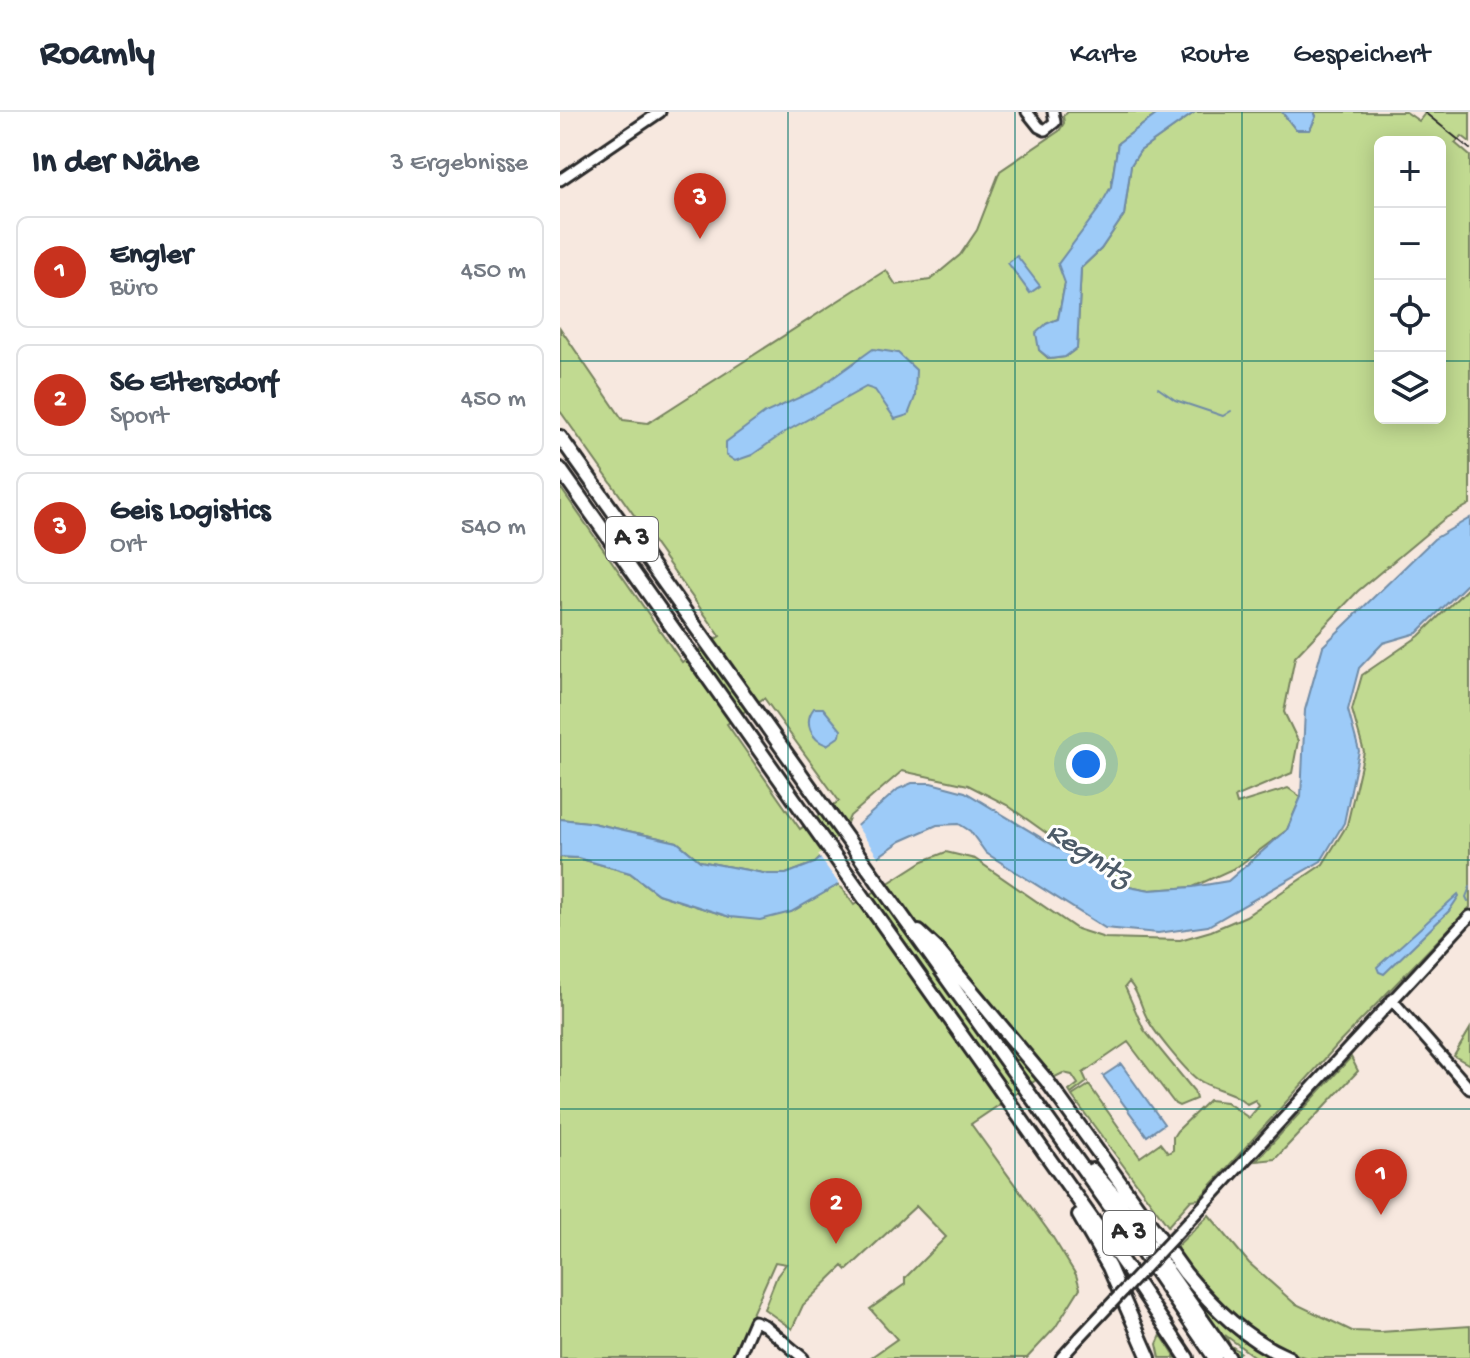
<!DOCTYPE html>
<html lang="de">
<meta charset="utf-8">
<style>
body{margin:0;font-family:"Gochi Hand",sans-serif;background:#f2f2f3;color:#1f2937}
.controls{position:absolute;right:24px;top:24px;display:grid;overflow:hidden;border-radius:12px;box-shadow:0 4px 20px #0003}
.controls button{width:72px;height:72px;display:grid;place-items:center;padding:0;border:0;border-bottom:2px solid #e0e1e3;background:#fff;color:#1f2937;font:40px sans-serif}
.you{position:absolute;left:526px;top:652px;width:28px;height:28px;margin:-20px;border:6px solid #fff;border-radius:50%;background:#1a73e8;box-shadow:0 0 0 12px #1a73e833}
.badge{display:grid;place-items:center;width:52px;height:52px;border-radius:50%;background:#c8321e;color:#fff;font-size:26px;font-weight:700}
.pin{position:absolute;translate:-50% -66px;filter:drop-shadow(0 2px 4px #0008)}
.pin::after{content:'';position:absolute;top:42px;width:28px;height:24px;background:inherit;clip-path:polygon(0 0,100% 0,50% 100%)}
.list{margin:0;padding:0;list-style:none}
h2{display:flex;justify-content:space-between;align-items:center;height:104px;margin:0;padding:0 32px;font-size:34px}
h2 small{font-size:26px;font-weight:400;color:#747a83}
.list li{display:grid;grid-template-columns:52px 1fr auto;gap:24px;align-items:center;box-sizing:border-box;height:112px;margin:0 16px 16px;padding:0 16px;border:2px solid #e0e1e3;border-radius:12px}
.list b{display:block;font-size:30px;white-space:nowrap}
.list p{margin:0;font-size:26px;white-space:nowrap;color:#747a83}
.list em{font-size:26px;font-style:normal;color:#747a83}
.icon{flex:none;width:44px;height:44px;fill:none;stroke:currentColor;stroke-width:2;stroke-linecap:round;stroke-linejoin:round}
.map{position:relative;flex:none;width:910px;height:1246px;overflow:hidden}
header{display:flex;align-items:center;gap:48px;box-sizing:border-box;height:112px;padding:0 40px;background:#fff;border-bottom:2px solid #e0e1e3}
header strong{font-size:38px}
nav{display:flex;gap:44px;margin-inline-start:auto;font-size:28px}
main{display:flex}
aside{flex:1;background:#fff}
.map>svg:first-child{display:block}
.green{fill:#c1da91;stroke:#76825e;stroke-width:2;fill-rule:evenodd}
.water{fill:#9dcbf8;stroke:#6f8ba6;stroke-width:2}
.pier{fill:#f7e8df}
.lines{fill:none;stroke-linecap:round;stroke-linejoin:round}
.stream{stroke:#6f8ba6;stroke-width:2}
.minor-casing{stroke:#2b2b2b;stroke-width:15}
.highway-casing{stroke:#2b2b2b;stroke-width:18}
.minor{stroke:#fff;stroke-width:9}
.highway{stroke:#fff;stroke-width:12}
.rail{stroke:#2b2b2b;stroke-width:2}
.minor-bridge-casing{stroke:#2b2b2b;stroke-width:15;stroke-linecap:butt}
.minor-bridge{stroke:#fff;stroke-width:9}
.grid{fill:none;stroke:#0f766e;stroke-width:2;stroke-opacity:0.55}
.labels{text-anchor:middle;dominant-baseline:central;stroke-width:6;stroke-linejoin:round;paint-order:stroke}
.shield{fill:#fff;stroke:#6b6b6b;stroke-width:2}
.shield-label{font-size:26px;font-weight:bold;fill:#2b2b2b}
.water-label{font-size:30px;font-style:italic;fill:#4d5b68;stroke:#fff}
</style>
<header>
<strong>Roamly</strong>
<nav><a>Karte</a><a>Route</a><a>Gespeichert</a></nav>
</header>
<main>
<aside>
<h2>In der Nähe<small>3 Ergebnisse</small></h2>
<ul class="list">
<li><span class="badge">1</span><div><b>Engler</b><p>Büro</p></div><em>450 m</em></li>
<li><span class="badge">2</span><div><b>SG Eltersdorf</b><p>Sport</p></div><em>450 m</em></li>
<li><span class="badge">3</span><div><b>Geis Logistics</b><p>Ort</p></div><em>540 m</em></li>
</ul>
</aside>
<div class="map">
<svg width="910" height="1246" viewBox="0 0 910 1246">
<rect width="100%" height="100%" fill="#f7e8df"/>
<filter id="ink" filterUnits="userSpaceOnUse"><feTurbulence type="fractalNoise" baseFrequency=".0125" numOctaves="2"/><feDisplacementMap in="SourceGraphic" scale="16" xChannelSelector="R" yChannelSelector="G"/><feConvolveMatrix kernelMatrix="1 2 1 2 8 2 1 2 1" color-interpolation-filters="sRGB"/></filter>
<g filter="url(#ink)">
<path class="green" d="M 508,0 L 600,0 L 558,31 L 551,75 L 505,171 L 498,207 L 486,212 L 479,238 L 489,247 L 505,245 L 517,236 L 521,156 L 541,137 L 564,103 L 571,53 L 580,39 L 635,0 L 722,0 L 736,18 L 750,18 L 756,4 L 754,0 L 846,0 L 859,9 L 866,0 L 910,0 L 910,30 L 902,24 L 895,31 L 910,44 L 910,392 L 884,407 L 798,479 L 735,545 L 724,600 L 738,629 L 732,661 L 675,685 L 677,692 L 728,676 L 741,685 L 727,718 L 677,755 L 633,775 L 590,778 L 558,772 L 447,693 L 408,673 L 342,659 L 290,704 L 279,728 L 255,751 L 226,762 L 208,762 L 140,749 L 117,730 L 28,710 L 0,707 L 0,375 L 122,550 L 160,524 L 0,299 L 0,216 L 63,308 L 88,311 L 326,158 L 336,173 L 370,168 L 400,143 L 417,118 L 440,59 L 499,19 L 504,11 L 503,4 ZM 820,30 L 880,30 L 880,306 L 820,306 ZM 204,586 L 279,689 L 240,717 L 167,612 Z
M 910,474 L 910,795 L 779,931 L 639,1087 L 631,1088 L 608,1114 L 512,984 L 529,973 L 580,1045 L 600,1031 L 608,1041 L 613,1038 L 613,1025 L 617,1019 L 649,988 L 666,990 L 689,1006 L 699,994 L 695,988 L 687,992 C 671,977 654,979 637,967 C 625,958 592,918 586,904 C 580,892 579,881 569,870 L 565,875 L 584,918 L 634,979 L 636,987 L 619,994 L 615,992 L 568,930 L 523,961 L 527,970 L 511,982 L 509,979 L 518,972 L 512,963 L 503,961 L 493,966 L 488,960 L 411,1012 L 492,1124 L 516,1163 L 520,1176 L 495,1216 L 467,1246 L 310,1246 L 337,1227 L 310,1197 L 345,1172 L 345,1166 L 386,1125 L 356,1094 L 287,1158 L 283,1154 L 243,1193 L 232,1217 L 204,1197 L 217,1164 L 226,1152 L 215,1150 L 174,1243 L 162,1246 L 0,1246 L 0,745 L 18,746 L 70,761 L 98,782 L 170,805 L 231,800 L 279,772 L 294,793 L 363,749 L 386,740 L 415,747 L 517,817 L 545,826 L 620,828 L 651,819 L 686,804 L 763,752 L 787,713 L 804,640 L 792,598 L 802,563 L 859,524 Z
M 910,917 L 910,953 L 894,944 Z
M 791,945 L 798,959 L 715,1047 L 696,1049 Z
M 649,1103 L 689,1151 L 734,1191 L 792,1219 L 820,1220 L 910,1214 L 910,1246 L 747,1246 C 688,1228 650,1184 614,1137 Z
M 612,1156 L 668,1215 L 717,1246 L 696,1246 L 665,1223 L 670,1233 L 680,1240 L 675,1244 Z
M 601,1223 L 616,1246 L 600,1246 L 597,1232 Z"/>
<path class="water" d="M 600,0 L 635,0 L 580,39 L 571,53 L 564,103 L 541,137 L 521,156 L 517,236 L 505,245 L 490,247 L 479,238 L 476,221 L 486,212 L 498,207 L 505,171 L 498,152 L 538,98 L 551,75 L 558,31 Z
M 722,0 L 754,0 L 756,4 L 750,18 L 736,18 Z
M 457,144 L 480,174 L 470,181 L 448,151 Z
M 313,237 L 338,241 L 356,258 L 355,285 L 348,303 L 335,307 L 315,278 L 306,275 L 225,320 L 192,343 L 175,349 L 166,343 L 166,330 L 205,301 L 256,278 Z
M 910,406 L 910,469 L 857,521 L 823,531 L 799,556 L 788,598 L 799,639 L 784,711 L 761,749 L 648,814 L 598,821 L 545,816 L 426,741 L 410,719 L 399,712 L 377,713 L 341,729 L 276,774 L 231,800 L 200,808 L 170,805 L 98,782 L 70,761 L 18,746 L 0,745 L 0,707 L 28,710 L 117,730 L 140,749 L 208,762 L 226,762 L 255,751 L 338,677 L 352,671 L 371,671 L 405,680 L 558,772 L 590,778 L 633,775 L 668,769 L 727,718 L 741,685 L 745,598 L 763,534 L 874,427 Z
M 254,596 L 263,596 L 281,618 L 280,624 L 267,633 C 251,628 243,610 254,596 Z
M 898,782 L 899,784 L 889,799 L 824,862 L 819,860 L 817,855 Z
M 561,952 L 604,1012 L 587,1024 L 543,964 Z"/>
<path class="pier" d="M 294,710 L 321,749 L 281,775 L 258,743 Z"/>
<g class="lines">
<path class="stream" d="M 598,276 L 615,288 L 663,304 L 671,299
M 908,789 L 906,785 L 910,775"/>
<defs>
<path id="minor" d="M 467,0 L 479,15 L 485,18 L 495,10 L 493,0
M 0,68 L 100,0
M 832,888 L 910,977
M 641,1096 L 910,804
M 178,1246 L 194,1209 L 204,1213 L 243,1246
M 501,1246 L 520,1225"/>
<path id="highway" d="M 0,325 L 576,1131 L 655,1246
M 0,357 L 568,1158 L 627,1246
M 359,820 L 376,836 L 487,969 L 625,1161 C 654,1196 686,1228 729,1246
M 532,1058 L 555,1084 L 669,1246
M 519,1103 L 549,1155 L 589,1246"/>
</defs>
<use href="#minor" class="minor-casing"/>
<use href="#highway" class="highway-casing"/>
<use href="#minor" class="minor"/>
<use href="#highway" class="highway"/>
<path class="rail" d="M 864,0 L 910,37"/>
<defs>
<path id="minor-bridge" d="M 520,1225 L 641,1096"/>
</defs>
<use href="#minor-bridge" class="minor-bridge-casing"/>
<use href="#minor-bridge" class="minor-bridge"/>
</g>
</g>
<path class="grid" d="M 228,0 L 228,1246M 455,0 L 455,1246M 682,0 L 682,1246M 0,249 L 820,249M 880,249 L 910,249M 0,498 L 910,498M 0,748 L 910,748M 0,997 L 910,997"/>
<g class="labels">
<g class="shield">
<rect x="46" y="405" width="52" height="44" rx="6"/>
<rect x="543" y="1099" width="52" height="44" rx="6"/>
</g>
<g class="shield-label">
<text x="72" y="427">A 3</text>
<text x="569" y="1121">A 3</text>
</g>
<g class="water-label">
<text transform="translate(528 744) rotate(33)">Regnitz</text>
</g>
</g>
</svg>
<div class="controls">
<button>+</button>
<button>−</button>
<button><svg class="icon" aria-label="locate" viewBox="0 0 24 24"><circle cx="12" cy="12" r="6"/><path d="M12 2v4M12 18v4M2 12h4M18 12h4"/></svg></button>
<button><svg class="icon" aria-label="layers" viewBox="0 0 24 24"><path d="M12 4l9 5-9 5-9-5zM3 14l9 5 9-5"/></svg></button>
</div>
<div class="you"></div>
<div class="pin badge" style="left:821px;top:1103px">1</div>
<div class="pin badge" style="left:276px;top:1132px">2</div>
<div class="pin badge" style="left:140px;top:127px">3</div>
</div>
</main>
